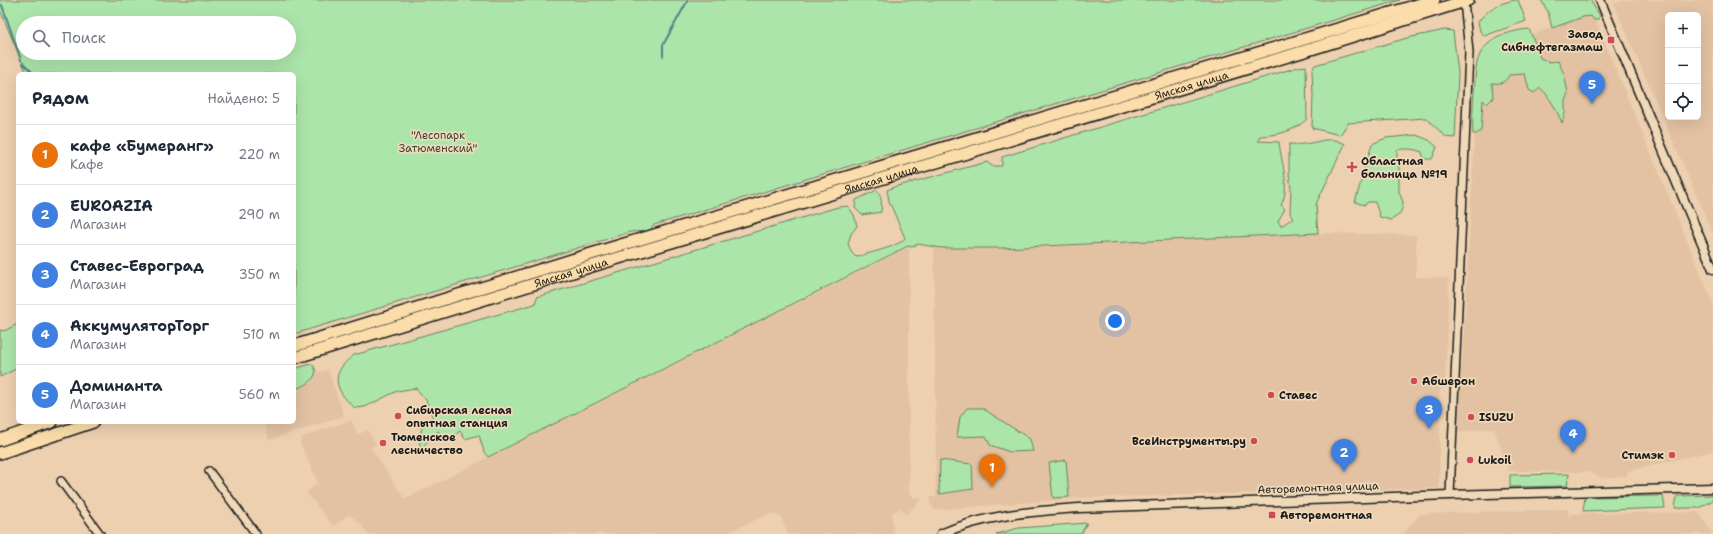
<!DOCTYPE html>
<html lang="ru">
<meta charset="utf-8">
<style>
body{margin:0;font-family:"Shantell Sans",sans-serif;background:#f6f6f7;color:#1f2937}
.controls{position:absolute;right:12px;top:12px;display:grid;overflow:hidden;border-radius:6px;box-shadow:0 4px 16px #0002}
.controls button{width:36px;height:36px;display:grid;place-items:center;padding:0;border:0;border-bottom:1px solid #e0e1e3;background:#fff;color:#1f2937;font:20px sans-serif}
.you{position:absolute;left:1115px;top:321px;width:14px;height:14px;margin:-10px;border:3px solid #fff;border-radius:50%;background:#1a73e8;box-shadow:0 0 0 6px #1a73e833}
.badge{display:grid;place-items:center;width:26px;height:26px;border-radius:50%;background:#1a73e8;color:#fff;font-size:13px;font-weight:700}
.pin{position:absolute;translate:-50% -33px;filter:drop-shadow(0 1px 2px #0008)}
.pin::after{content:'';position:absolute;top:21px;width:14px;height:12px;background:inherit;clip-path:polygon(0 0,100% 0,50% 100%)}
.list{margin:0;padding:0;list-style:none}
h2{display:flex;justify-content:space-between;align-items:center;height:52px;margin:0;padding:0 16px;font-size:17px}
h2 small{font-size:13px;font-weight:400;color:#747a83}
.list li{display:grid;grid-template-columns:26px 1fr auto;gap:12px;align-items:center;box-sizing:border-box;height:60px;padding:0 16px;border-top:1px solid #e0e1e3}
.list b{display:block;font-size:15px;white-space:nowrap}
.list p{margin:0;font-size:13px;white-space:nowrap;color:#747a83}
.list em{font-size:13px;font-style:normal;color:#747a83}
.icon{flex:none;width:22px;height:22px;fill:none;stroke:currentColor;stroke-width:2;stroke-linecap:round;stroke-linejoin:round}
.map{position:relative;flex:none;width:1713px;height:534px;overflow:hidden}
.search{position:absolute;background:#fff;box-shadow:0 4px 16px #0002;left:16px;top:16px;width:280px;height:44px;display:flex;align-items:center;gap:10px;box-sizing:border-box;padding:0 14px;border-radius:22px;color:#747a83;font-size:15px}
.panel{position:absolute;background:#fff;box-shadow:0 4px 16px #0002;left:16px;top:72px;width:280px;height:352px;border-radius:6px}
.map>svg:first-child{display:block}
.built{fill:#e3c2a3;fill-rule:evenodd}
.green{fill:#ace5aa;stroke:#648063;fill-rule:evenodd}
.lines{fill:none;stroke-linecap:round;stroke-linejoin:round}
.stream{stroke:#538389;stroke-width:2}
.minor-casing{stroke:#1c1c1c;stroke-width:10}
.tertiary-casing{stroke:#1c1c1c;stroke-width:11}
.primary-casing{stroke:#1c1c1c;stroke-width:14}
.minor{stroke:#efd9b8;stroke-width:7}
.tertiary{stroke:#efd9b8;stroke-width:8}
.primary{stroke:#fbddab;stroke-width:11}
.poi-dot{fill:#d1495b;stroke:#efd9b8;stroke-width:1.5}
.labels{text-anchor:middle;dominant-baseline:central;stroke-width:3.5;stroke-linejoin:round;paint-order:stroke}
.poi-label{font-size:11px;font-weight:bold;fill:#1c1c1c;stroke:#efd9b8;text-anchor:start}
.street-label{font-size:11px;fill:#1c1c1c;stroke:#efd9b8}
.park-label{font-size:11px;fill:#394438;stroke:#efd9b8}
</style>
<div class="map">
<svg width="1713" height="534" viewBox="0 0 1713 534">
<rect width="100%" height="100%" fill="#ecd0b0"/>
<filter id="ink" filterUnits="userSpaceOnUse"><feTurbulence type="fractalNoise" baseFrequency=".025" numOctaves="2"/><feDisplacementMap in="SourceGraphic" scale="8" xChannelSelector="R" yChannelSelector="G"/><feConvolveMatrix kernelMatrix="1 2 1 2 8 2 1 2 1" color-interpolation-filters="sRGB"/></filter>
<g filter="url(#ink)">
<path class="built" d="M 1624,0 L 1713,0 L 1713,234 L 1614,4 ZM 1668,15 L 1698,15 L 1698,117 L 1668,117 Z
M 1592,12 L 1713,303 L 1713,451 L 1628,471 L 1627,476 L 1601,478 L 1588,472 L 1508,471 L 1494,428 L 1455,433 L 1463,350 L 1479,55 Z
M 1318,233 L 1416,235 L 1416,277 L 1449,278 L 1445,387 L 1440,388 L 1439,488 L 1082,498 L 935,510 L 930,504 L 930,497 L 936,497 L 934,246 L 1002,248 Z
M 909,247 L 909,493 L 915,498 L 922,498 L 907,514 L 899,508 L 892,514 L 893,534 L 788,534 L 781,517 L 771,513 L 723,534 L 368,534 L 360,523 L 349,514 L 333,526 L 306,492 L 318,483 L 300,443 L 302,437 L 351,420 L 358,434 L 368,430 L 376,444 L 371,448 L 405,499 Z
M 328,370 L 344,416 L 269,440 L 264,422 L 294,422 L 294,389 L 305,386 L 313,381 L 315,373 Z
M 1568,509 L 1569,519 L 1570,514 L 1698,512 L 1713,534 L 1403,534 L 1420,514 Z"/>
<path class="green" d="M 0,0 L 1400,0 L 654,225 L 649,231 L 630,232 L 294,334 L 294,74 L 27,74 L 0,10 ZM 23,23 L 289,23 L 289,53 L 23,53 Z
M 1515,0 L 1518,0 L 1526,21 L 1484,36 L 1480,31 L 1478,22 C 1489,8 1497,4 1515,0 Z
M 1541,0 L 1590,0 L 1600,16 L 1598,19 L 1594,20 L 1591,16 L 1583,17 L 1552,28 L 1548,12 Z
M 1529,29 C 1533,39 1538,48 1540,58 L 1549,62 L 1558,61 L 1564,74 L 1568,93 L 1565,101 L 1565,113 L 1562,123 C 1558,113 1548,93 1540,88 L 1534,93 L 1529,90 L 1525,74 L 1509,75 C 1505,83 1501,84 1492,83 L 1493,98 L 1487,104 L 1483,100 L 1481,131 L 1476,134 L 1473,134 C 1472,119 1473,105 1474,91 C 1475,82 1475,72 1477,63 C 1482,39 1508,31 1529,29 Z
M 1445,30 L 1453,31 L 1458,73 L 1455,138 L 1446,137 L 1426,118 L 1348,123 L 1340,135 L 1312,128 L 1313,95 L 1312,70 L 1315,65 L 1407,38 Z
M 1306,66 L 1307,119 C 1293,132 1278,135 1260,136 L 1258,141 L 1279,142 C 1281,162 1291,187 1281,205 L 1285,209 L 1278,221 L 1281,226 L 1293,218 L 1290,213 L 1291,189 L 1289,174 L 1289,144 C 1294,144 1299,145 1303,144 C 1319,143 1329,135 1345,144 L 1316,204 L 1318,233 L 1002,248 L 941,248 L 918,244 L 912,247 L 908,246 L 488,457 L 484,452 L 479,435 L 465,439 L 460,431 L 447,441 L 438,431 L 421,448 L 419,441 L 422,427 L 433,419 L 426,400 L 416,388 L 397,391 L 365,407 L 355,408 C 333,389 330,373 354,355 L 535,304 L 537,297 L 838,207 L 848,206 L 854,215 L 857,226 L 851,234 L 848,243 L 851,252 L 856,257 C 868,253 899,247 905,238 L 889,201 L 887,190 L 894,187 L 987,162 L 992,166 L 1002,166 L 1002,157 L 1298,67 Z
M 1416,135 L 1429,140 L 1437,147 L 1432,159 L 1424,159 L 1422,152 C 1414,149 1406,148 1397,150 L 1397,161 L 1399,166 L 1399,192 L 1403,202 L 1402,209 L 1399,215 L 1391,220 L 1380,217 L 1375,202 L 1368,202 L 1364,205 L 1355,202 L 1372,144 L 1386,138 Z
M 877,190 C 882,196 882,205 881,212 L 862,215 L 855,208 L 856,200 Z
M 18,324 L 18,368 L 0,377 L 0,330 L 4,331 Z
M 311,364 L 313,365 L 316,371 C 313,383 305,386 294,389 L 294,369 Z
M 967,408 L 982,408 L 1030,439 L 1033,451 L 1010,452 L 990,445 L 986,436 L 957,437 L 960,417 Z
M 940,460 L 972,464 L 973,489 L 939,494 Z
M 1066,460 L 1069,497 L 1053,498 L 1049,463 Z
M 1569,474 L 1567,486 L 1510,487 L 1510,475 Z
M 1713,495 L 1713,500 L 1699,508 L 1675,508 L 1677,496 Z
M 1663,496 L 1665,508 L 1583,511 L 1585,497 Z
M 1087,523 L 1081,534 L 996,534 L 1019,528 Z"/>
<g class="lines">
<path class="stream" d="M 2,5 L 21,60
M 663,56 L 663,45 L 688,0
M 23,63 L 34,74"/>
<defs>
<path id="minor" d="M 209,471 L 256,534
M 61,481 L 100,534
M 1450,495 L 1469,52 L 1464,1"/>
<path id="tertiary" d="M 1600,0 L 1713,269
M 941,534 C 983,515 1034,511 1079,508 L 1450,495 L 1713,488"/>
<g id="primary">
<path d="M 294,346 L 588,255 L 1434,0"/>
<path id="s1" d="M 294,358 L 592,266 L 1308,50 L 1468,0"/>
<path d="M 0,440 L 52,422"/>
<path d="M 0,453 L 93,422"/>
</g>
</defs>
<use href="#minor" class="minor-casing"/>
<use href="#tertiary" class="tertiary-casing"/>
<use href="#primary" class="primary-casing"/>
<use href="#minor" class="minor"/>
<use href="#tertiary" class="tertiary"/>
<use href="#primary" class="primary"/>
</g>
</g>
<g class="poi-dot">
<rect x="1607" y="36" width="8" height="8" rx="2"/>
<path d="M1350 161h4v4h4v4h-4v4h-4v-4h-4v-4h4z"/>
<circle cx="1414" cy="381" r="4"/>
<circle cx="1271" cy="395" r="4"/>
<circle cx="398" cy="416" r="4"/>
<circle cx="1471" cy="417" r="4"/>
<circle cx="1254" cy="441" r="4"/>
<circle cx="383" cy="443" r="4"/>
<circle cx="1672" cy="455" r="4"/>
<circle cx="1470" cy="460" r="4"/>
<rect x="1268" y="511" width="8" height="8" rx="2"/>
</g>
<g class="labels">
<g class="poi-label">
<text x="1603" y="34" text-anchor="end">Завод<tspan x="1603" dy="13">Сибнефтегазмаш</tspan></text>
<text x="1361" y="161">Областная<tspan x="1361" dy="13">больница №19</tspan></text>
<text x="1422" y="381">Абшерон</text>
<text x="1279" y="395">Ставес</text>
<text x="406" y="410">Сибирская лесная<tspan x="406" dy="13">опытная станция</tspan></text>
<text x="1479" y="417">ISUZU</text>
<text x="391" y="437">Тюменское<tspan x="391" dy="13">лесничество</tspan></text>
<text x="1246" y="441" text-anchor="end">ВсеИнструменты.ру</text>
<text x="1664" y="455" text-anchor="end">Стимэк</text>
<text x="1478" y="460">Lukoil</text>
<text x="1280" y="515">Авторемонтная</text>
</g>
<g class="street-label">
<text stroke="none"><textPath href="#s1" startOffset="938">Ямская улица</textPath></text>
<text stroke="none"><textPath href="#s1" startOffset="614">Ямская улица</textPath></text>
<text stroke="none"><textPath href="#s1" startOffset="290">Ямская улица</textPath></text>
<text transform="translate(1318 488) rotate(-2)">Авторемонтная улица</text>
</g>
<g class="park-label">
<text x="438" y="135">"Лесопарк<tspan x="438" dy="13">Затюменский"</tspan></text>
</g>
</g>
</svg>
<div class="controls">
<button>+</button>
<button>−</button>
<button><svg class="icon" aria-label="locate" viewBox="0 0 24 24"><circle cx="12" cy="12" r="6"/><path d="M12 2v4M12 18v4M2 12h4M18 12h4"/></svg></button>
</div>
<div class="you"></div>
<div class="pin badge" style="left:992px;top:487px;background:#e8710a">1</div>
<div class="pin badge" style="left:1344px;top:472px;background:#3f7fe0">2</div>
<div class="pin badge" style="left:1429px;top:429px;background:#3f7fe0">3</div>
<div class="pin badge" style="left:1573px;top:453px;background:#3f7fe0">4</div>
<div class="pin badge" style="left:1592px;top:104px;background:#3f7fe0">5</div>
<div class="search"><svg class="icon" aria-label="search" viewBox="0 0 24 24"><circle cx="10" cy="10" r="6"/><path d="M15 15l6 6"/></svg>Поиск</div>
<section class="panel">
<h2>Рядом<small>Найдено: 5</small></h2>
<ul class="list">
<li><span class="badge" style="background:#e8710a">1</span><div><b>кафе «Бумеранг»</b><p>Кафе</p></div><em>220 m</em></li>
<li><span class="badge" style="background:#3f7fe0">2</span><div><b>EUROAZIA</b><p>Магазин</p></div><em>290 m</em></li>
<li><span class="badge" style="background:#3f7fe0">3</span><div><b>Ставес-Евроград</b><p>Магазин</p></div><em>350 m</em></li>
<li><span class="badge" style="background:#3f7fe0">4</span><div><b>АккумуляторТорг</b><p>Магазин</p></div><em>510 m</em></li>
<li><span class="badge" style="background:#3f7fe0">5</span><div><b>Доминанта</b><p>Магазин</p></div><em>560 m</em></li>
</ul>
</section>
</div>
